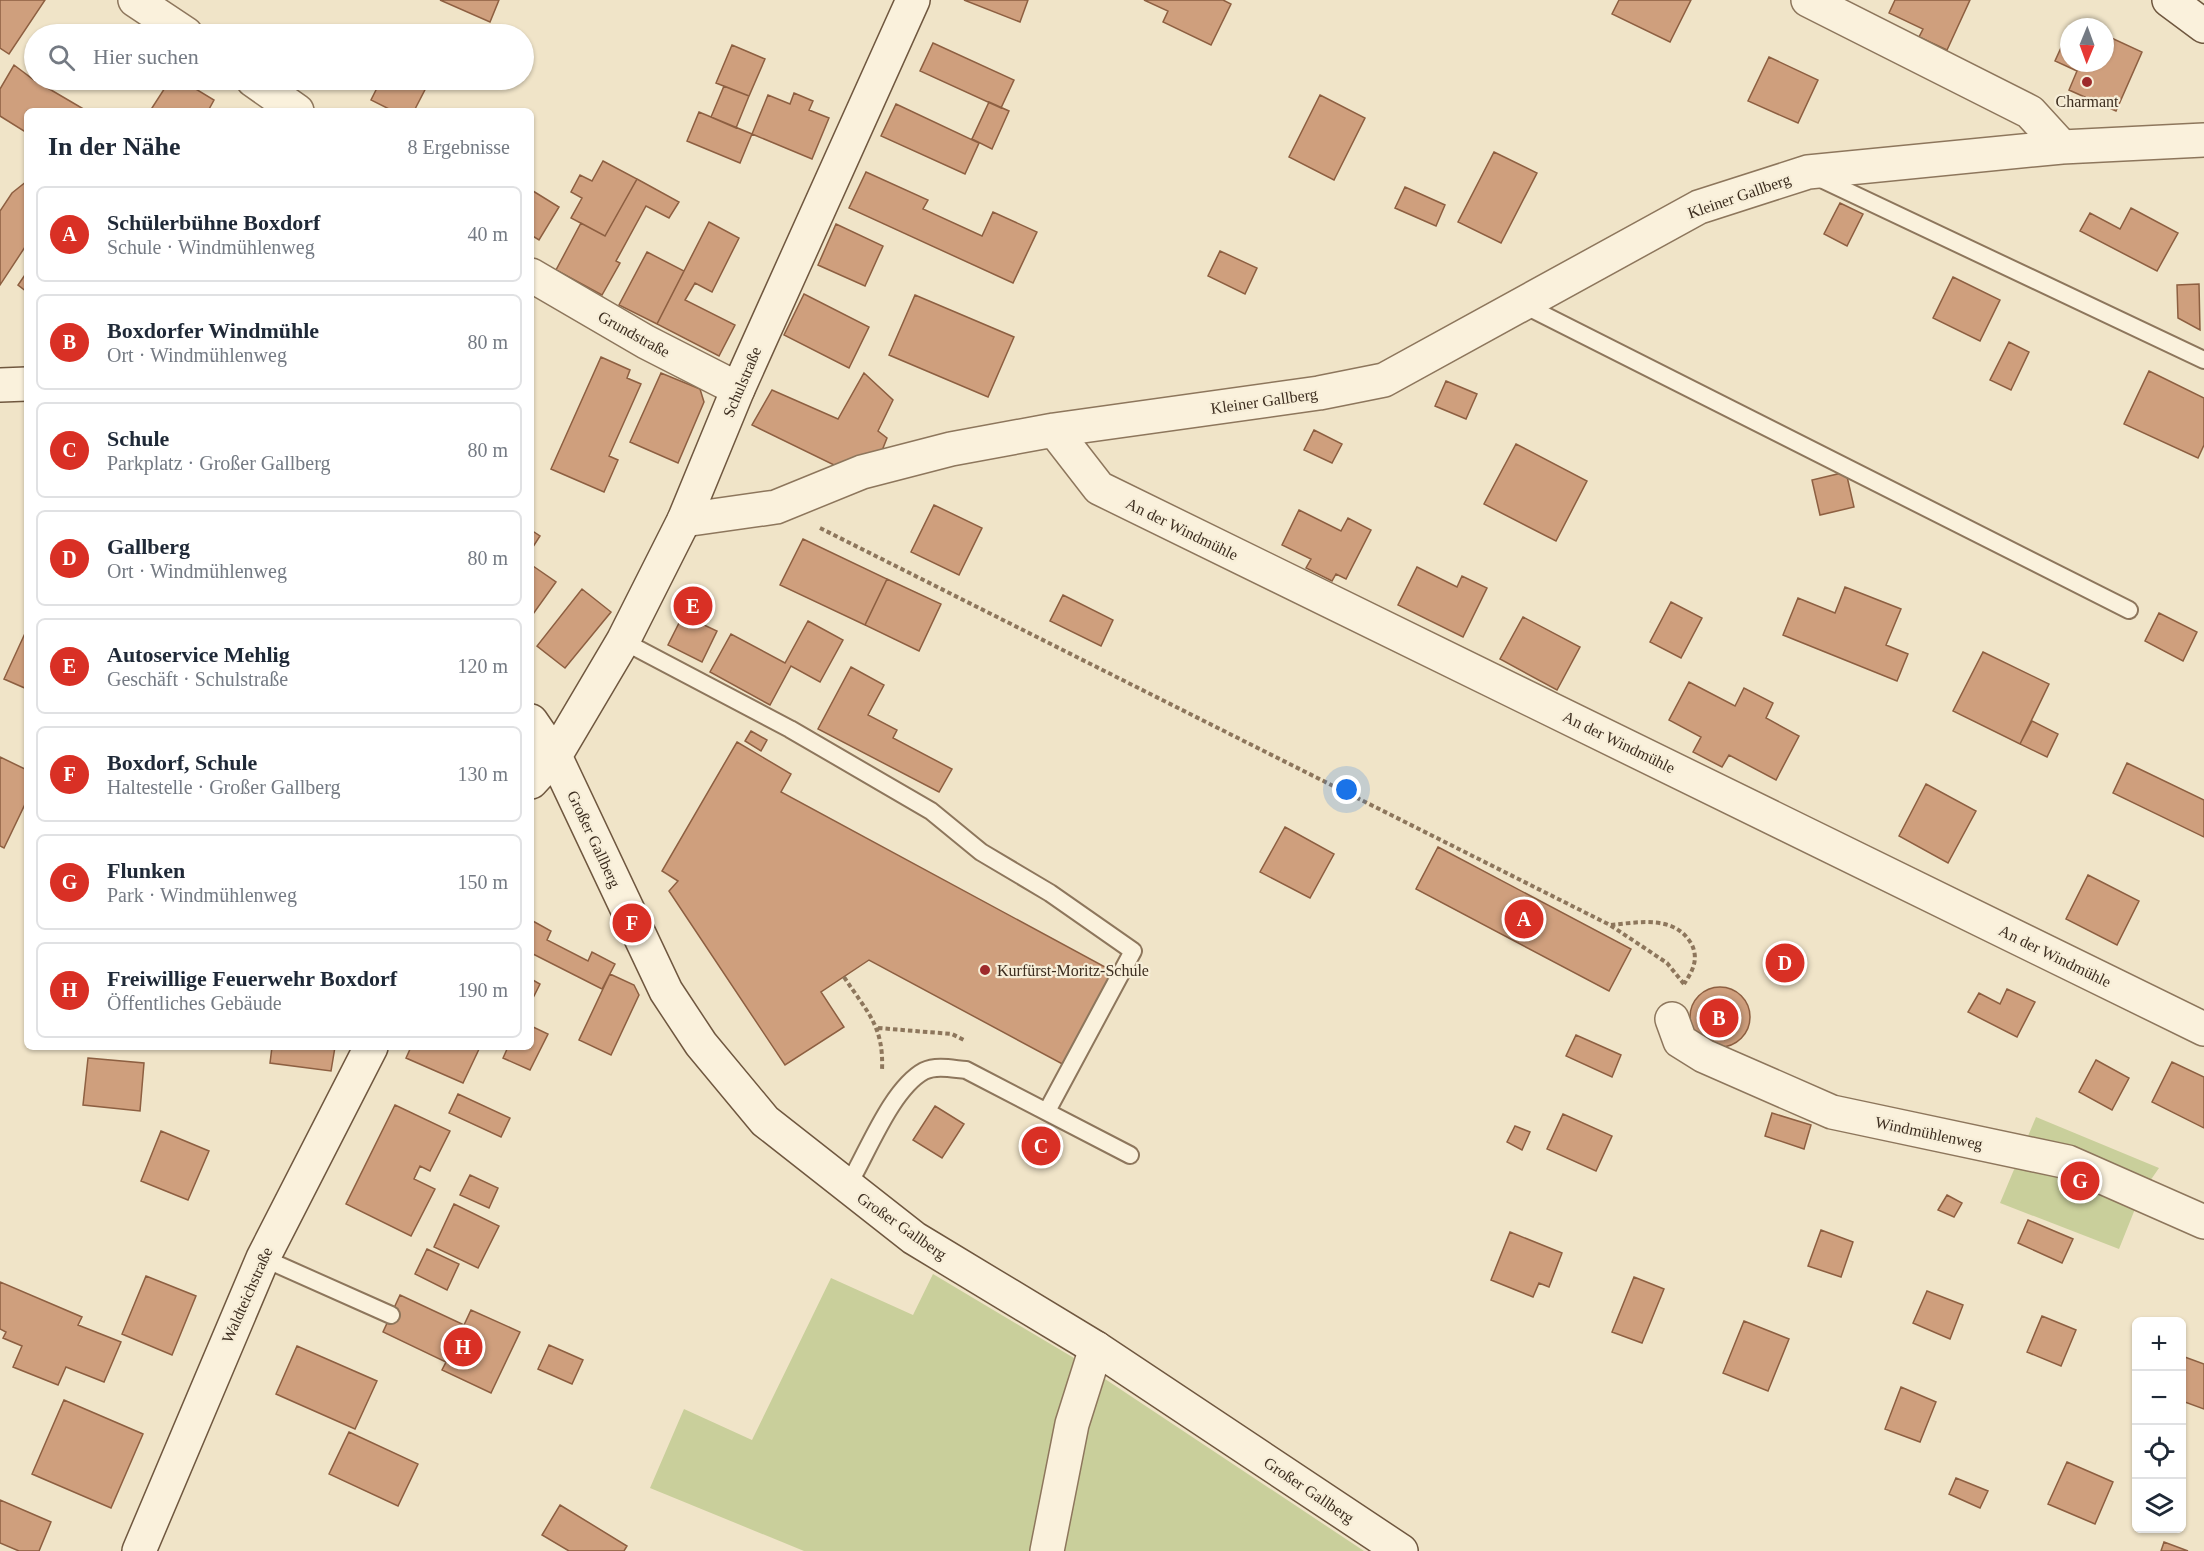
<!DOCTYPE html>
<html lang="de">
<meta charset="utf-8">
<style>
body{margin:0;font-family:"Times New Roman",serif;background:#f2f2f3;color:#1f2937}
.controls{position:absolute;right:18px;bottom:18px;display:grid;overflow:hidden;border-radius:9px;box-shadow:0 2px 4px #0004}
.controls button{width:54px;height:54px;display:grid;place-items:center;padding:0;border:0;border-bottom:2px solid #e0e1e3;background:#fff;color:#1f2937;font:30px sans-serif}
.compass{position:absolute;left:2060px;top:18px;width:54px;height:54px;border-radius:50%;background:#fff;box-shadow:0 2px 4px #0004;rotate:181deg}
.you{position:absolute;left:1347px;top:790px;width:21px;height:21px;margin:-15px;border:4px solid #fff;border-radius:50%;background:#1a73e8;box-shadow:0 0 0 9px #1a73e833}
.badge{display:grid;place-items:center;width:39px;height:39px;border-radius:50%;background:#d93025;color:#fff;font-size:20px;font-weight:700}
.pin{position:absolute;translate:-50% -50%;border:3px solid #fff;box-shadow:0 2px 6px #0006}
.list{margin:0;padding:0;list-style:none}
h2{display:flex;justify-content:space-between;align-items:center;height:78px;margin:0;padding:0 24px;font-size:26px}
h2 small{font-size:20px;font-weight:400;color:#747a83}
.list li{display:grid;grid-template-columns:39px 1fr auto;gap:18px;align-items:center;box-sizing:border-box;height:96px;margin:0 12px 12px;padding:0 12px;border:2px solid #e0e1e3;border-radius:9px}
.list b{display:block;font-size:22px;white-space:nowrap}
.list p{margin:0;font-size:20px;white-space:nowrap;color:#747a83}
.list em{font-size:20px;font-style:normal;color:#747a83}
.icon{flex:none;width:33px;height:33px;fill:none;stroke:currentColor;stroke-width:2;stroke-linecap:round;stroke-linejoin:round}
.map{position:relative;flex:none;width:2204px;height:1551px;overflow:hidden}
.search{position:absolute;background:#fff;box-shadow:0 2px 4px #0004;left:24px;top:24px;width:510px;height:66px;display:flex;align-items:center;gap:15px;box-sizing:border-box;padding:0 21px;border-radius:33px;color:#747a83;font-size:22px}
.panel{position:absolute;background:#fff;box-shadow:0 2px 4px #0004;left:24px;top:108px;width:510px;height:942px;border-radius:9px}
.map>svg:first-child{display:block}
.green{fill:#c9cf9b}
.building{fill:#cf9f7d;stroke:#8d5f41;stroke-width:1.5}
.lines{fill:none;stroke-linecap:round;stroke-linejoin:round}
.lane-casing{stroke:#8d765c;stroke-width:20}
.street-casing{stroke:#8d765c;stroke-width:36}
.secondary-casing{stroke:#6f573f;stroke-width:36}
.path{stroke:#8d765c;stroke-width:4;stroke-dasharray:4.5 3;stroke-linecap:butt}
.lane{stroke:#faf1dc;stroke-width:16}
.street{stroke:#faf1dc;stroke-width:33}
.secondary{stroke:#faf1dc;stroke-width:33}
.poi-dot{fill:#9e2a2b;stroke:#f7eed8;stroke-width:2}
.labels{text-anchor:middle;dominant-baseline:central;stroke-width:4.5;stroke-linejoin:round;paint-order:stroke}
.poi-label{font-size:16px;fill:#3d2e20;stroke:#f7eed8}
.street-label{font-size:16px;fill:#3d2e20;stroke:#f7eed8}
</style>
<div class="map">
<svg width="2204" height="1551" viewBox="0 0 2204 1551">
<rect width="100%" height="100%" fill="#f0e4c8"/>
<path class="green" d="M 2036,1117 L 2159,1168 L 2141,1194 L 2119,1249 L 2000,1203 Z
M 933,1274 L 1074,1358 L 1035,1551 L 804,1551 L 650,1488 L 684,1409 L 752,1440 L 831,1278 L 913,1315 Z
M 1102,1377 L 1364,1551 L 1046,1551 Z"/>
<path class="building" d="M 0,0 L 45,0 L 9,54 L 0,48 Z
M 440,0 L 499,0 L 490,22 Z
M 964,0 L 1028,0 L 1020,22 Z
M 1144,0 L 1223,0 L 1231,4 L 1211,45 L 1163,22 L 1168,11 Z
M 1619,0 L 1691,0 L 1670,42 L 1612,14 Z
M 1895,0 L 1970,0 L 1947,50 L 1919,37 L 1923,29 L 1889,13 Z
M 2069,30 L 2069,63 L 2105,63 L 2105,35 L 2142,52 L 2116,111 L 2069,90 L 2077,71 L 2055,61 Z
M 933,43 L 1014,80 L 1001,108 L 920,71 Z
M 732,45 L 765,59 L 749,96 L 716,83 Z
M 1769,57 L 1818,80 L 1798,123 L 1748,101 Z
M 14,65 L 34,80 L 87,111 L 27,111 L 27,133 L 0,116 L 0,89 Z
M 170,80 L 181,80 L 214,100 L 208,111 L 150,111 Z
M 381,80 L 430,80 L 414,111 L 393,111 L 371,100 Z
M 724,86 L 749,96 L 736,128 L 711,117 Z
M 794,93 L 813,101 L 809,110 L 829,118 L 812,159 L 752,134 L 768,95 L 790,104 Z
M 1320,95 L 1365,118 L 1334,180 L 1289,157 Z
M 989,102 L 1009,111 L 992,149 L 972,139 Z
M 896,104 L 979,143 L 965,174 L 881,136 Z
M 699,112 L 752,134 L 740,163 L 687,141 Z
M 1494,152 L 1537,173 L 1501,243 L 1458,222 Z
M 603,161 L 637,179 L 605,236 L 571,218 L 582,198 L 571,192 L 580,175 L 592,181 Z
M 866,172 L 928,200 L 923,209 L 982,236 L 993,212 L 1037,232 L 1013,283 L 849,208 Z
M 637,179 L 679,202 L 669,218 L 646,206 L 616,261 L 620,263 L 602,295 L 556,270 L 581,223 L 605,236 Z
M 27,181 L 27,244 L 0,285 L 0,211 L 12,193 Z
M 1405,187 L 1445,205 L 1436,226 L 1395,208 Z
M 533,191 L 559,207 L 539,240 L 531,235 Z
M 1840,203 L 1863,214 L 1847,246 L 1824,234 Z
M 2131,208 L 2178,233 L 2157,271 L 2080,231 L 2090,213 L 2120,229 Z
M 709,222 L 739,238 L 712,292 L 695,283 L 685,300 L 735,325 L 719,356 L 657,324 Z
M 836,224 L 883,246 L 865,286 L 818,265 Z
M 1220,251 L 1257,268 L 1245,294 L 1208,276 Z
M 647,252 L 684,271 L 657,324 L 619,305 Z
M 27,272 L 27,292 L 18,285 Z
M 1953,277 L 2000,300 L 1980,341 L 1933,318 Z
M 2199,284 L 2200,330 L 2178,318 L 2177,285 Z
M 804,294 L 869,327 L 849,368 L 784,335 Z
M 915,295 L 1014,337 L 988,397 L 889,355 Z
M 2009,342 L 2029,352 L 2011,390 L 1990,380 Z
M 601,357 L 630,370 L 627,378 L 641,384 L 609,456 L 618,460 L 604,492 L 551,469 Z
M 2149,371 L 2204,398 L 2204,445 L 2198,458 L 2124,424 Z
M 661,373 L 700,389 L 704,402 L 678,463 L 630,442 Z
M 864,373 L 893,400 L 878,431 L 887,438 L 879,458 L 834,465 L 752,425 L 772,390 L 838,419 Z
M 1446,381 L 1477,394 L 1466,419 L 1435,406 Z
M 1314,430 L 1342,444 L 1332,463 L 1304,450 Z
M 1516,444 L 1587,481 L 1556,541 L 1484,504 Z
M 1846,472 L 1854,507 L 1820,515 L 1812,480 Z
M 934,505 L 982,528 L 959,575 L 911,552 Z
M 1299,510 L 1341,531 L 1348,518 L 1371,530 L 1346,579 L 1336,574 L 1332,581 L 1306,568 L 1311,559 L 1282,545 Z
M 531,530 L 540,536 L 531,550 Z
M 803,539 L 887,579 L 865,625 L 780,585 Z
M 533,566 L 556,582 L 531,617 L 531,569 Z
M 1417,567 L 1457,587 L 1462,576 L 1487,588 L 1463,637 L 1398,605 Z
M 887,579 L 941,604 L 919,651 L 865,625 Z
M 1845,587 L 1901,609 L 1886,645 L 1908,654 L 1897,681 L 1783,635 L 1798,598 L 1835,613 Z
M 582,589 L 611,612 L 565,668 L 537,646 Z
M 1063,595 L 1113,620 L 1101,646 L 1050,621 Z
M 1671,602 L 1702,618 L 1681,658 L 1650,642 Z
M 2159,613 L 2197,632 L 2183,661 L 2145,641 Z
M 683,615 L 717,631 L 702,662 L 668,645 Z
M 1523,617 L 1580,647 L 1557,690 L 1500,659 Z
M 808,621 L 843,640 L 820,682 L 791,666 L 770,705 L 710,672 L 731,634 L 785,663 Z
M 27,629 L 27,689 L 4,679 Z
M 1983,652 L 2049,684 L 2020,744 L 1953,711 Z
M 851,667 L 884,685 L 868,715 L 897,730 L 893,738 L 952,769 L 939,792 L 818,729 Z
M 1689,682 L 1735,706 L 1744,688 L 1773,703 L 1766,718 L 1799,736 L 1776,780 L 1729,755 L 1722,767 L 1693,752 L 1701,737 L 1669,720 Z
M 2032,721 L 2058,734 L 2047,757 L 2020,744 Z
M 751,731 L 767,740 L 761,751 L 745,741 Z
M 737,742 L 791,774 L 781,792 L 1118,974 L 1068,1067 L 869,960 L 821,992 L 844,1027 L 785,1065 L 669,891 L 678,881 L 662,871 Z
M 0,757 L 27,770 L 27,800 L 4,848 L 0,846 Z
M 2127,763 L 2204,800 L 2204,837 L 2113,793 Z
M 1926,784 L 1976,811 L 1948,863 L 1899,836 Z
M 1285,827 L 1334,854 L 1310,898 L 1260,872 Z
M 1438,847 L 1631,949 L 1609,991 L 1416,889 Z
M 2088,875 L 2139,901 L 2117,945 L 2066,919 Z
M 531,920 L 551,931 L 547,940 L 588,961 L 592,952 L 615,964 L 602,989 L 531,953 Z
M 610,974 L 634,985 L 639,995 L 611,1055 L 579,1040 Z
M 531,979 L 540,984 L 531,1002 Z
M1690 1017a30 30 0 1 1 60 0a30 30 0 1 1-60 0Z
M 2007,989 L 2035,1002 L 2017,1037 L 1968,1012 L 1979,993 L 2000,1004 Z
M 531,1026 L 548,1034 L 530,1070 L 503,1058 L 508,1047 L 531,1047 Z
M 1576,1035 L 1621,1055 L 1612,1077 L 1566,1056 Z
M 272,1047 L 335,1047 L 331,1071 L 270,1063 Z
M 411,1047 L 480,1047 L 463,1083 L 406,1058 Z
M 88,1058 L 144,1063 L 140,1111 L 83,1105 Z
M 2096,1060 L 2129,1078 L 2112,1110 L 2079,1092 Z
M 2172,1062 L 2204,1077 L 2204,1128 L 2152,1102 Z
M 458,1094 L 510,1118 L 501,1137 L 449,1113 Z
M 395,1105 L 450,1131 L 430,1171 L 420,1166 L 414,1179 L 435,1189 L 411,1236 L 346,1204 Z
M 935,1106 L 964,1124 L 942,1158 L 913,1140 Z
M 1772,1113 L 1811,1125 L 1804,1149 L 1765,1136 Z
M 1563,1114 L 1612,1136 L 1596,1171 L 1547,1149 Z
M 1515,1126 L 1530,1132 L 1522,1150 L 1507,1142 Z
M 161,1131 L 209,1151 L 188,1200 L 141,1181 Z
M 470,1175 L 498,1188 L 489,1208 L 460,1195 Z
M 1947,1195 L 1962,1203 L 1954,1217 L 1938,1210 Z
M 454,1204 L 499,1226 L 478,1268 L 434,1247 Z
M 2028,1220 L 2073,1239 L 2062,1263 L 2018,1243 Z
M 1821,1230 L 1853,1242 L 1841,1277 L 1808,1266 Z
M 1510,1232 L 1562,1253 L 1549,1287 L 1539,1283 L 1533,1297 L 1491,1280 Z
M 427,1249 L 459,1264 L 447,1290 L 415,1274 Z
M 146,1276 L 196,1296 L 172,1355 L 122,1334 Z
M 1634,1277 L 1664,1289 L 1642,1343 L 1612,1332 Z
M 0,1282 L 82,1317 L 78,1325 L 121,1342 L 104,1382 L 66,1367 L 58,1385 L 13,1367 L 22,1346 L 3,1338 L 6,1332 L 0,1329 Z
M 1927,1291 L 1963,1305 L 1950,1339 L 1913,1323 Z
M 400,1295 L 464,1325 L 471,1310 L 520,1332 L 491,1393 L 442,1370 L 446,1362 L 383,1332 Z
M 2042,1316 L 2076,1330 L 2061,1366 L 2027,1352 Z
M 1744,1321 L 1789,1339 L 1768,1391 L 1723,1373 Z
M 549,1345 L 583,1360 L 572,1384 L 538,1369 Z
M 297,1346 L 377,1381 L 355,1429 L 276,1394 Z
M 2182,1356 L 2204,1364 L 2204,1409 L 2182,1401 Z
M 1901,1387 L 1936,1402 L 1920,1442 L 1885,1429 Z
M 64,1400 L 143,1434 L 111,1508 L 32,1474 Z
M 349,1432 L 418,1464 L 398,1506 L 329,1474 Z
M 2067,1462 L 2113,1482 L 2095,1524 L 2048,1504 Z
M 1956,1478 L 1988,1491 L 1980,1508 L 1949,1494 Z
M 0,1500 L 51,1522 L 39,1551 L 19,1551 L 0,1543 Z
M 560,1505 L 627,1546 L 624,1551 L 569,1551 L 542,1535 Z
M 2164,1542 L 2188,1551 L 2161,1551 Z"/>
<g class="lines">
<defs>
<path id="lane" d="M 1817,177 L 2204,360
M 1522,304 L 2129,610
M 623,641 L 790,729 L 931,811 L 981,852 L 1050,893 L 1133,951 L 1047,1111
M 847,1187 C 867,1154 891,1089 924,1071 C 937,1065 953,1069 966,1070 L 1130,1155
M 263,1258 L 391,1315"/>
<path id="street" d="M 135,0 L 186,34
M 1808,0 L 2030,112 L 2062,147
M 253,80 L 297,111
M 531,275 L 646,342 L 738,389
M 1054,430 L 1099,488 L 2204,1029
M 684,520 L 776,507 L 862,472 L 951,449 L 1054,430 L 1319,393 L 1384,380 L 1699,207 L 1808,172 L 2062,147 L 2204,140
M 1672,1019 L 1680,1041 L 1704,1056 L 1832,1112 L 2068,1162 L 2204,1222
M 1047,1551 L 1072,1424 L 1096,1348"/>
<path id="secondary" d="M 2169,0 L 2204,26
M 0,385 L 27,384
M 531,721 L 555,756 L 666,991 L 701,1044 L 765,1121 L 914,1238 L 1096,1348 L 1401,1551
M 531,782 L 555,756 L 623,641 L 684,520 L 738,389 L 913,0
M 139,1551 L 263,1258 L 371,1047"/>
</defs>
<use href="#lane" class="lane-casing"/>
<use href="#street" class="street-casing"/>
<use href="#secondary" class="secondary-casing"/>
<path class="path" d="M 820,528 L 1610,925 L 1667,963 L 1684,984
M 1611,925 C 1640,922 1676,915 1692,945 C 1699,960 1692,972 1684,984
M 844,977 C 867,1012 884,1026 882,1070
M 878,1028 L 952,1034 L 966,1041"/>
<use href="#lane" class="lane"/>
<use href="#street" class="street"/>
<use href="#secondary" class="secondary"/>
</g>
<g class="poi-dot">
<circle cx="2087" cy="82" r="6"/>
<circle cx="985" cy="970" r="6"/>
</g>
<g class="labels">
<g class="poi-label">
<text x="2087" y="101">Charmant</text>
<text x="997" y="970" text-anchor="start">Kurfürst-Moritz-Schule</text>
</g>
<g class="street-label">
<text transform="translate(1739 196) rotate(-19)">Kleiner Gallberg</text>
<text transform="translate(634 334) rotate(29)">Grundstraße</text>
<text transform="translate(742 382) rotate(-67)">Schulstraße</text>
<text transform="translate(1264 401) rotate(-8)">Kleiner Gallberg</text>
<text transform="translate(1182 529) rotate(26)">An der Windmühle</text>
<text transform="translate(1619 742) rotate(26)">An der Windmühle</text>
<text transform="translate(594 839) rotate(65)">Großer Gallberg</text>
<text transform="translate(2055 956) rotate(26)">An der Windmühle</text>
<text transform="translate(1929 1133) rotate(12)">Windmühlenweg</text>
<text transform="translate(902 1226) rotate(35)">Großer Gallberg</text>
<text transform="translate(247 1295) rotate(-66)">Waldteichstraße</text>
<text transform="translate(1309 1490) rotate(34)">Großer Gallberg</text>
</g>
</g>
</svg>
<div class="controls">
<button>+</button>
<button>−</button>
<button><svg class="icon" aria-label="locate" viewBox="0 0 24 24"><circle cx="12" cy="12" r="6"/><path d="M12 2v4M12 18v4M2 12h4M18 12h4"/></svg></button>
<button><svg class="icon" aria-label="layers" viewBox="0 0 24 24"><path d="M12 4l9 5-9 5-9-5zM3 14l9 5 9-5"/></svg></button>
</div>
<svg class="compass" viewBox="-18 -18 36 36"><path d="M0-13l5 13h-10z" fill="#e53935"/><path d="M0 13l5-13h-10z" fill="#747a83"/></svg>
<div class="you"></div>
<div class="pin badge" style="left:1524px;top:919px">A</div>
<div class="pin badge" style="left:1719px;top:1018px">B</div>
<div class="pin badge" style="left:1041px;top:1146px">C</div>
<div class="pin badge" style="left:1785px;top:963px">D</div>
<div class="pin badge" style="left:693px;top:606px">E</div>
<div class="pin badge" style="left:632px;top:923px">F</div>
<div class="pin badge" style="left:2080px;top:1181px">G</div>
<div class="pin badge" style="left:463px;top:1347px">H</div>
<div class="search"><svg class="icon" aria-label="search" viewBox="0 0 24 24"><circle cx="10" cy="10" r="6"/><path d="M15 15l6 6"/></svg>Hier suchen</div>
<section class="panel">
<h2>In der Nähe<small>8 Ergebnisse</small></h2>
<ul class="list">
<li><span class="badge">A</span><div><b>Schülerbühne Boxdorf</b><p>Schule · Windmühlenweg</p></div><em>40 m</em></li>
<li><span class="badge">B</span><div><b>Boxdorfer Windmühle</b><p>Ort · Windmühlenweg</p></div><em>80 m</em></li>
<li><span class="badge">C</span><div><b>Schule</b><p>Parkplatz · Großer Gallberg</p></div><em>80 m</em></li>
<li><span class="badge">D</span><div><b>Gallberg</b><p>Ort · Windmühlenweg</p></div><em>80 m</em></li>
<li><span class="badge">E</span><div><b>Autoservice Mehlig</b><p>Geschäft · Schulstraße</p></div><em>120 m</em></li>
<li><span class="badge">F</span><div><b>Boxdorf, Schule</b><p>Haltestelle · Großer Gallberg</p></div><em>130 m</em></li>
<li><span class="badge">G</span><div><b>Flunken</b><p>Park · Windmühlenweg</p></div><em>150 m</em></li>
<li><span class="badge">H</span><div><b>Freiwillige Feuerwehr Boxdorf</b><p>Öffentliches Gebäude</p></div><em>190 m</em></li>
</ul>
</section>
</div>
